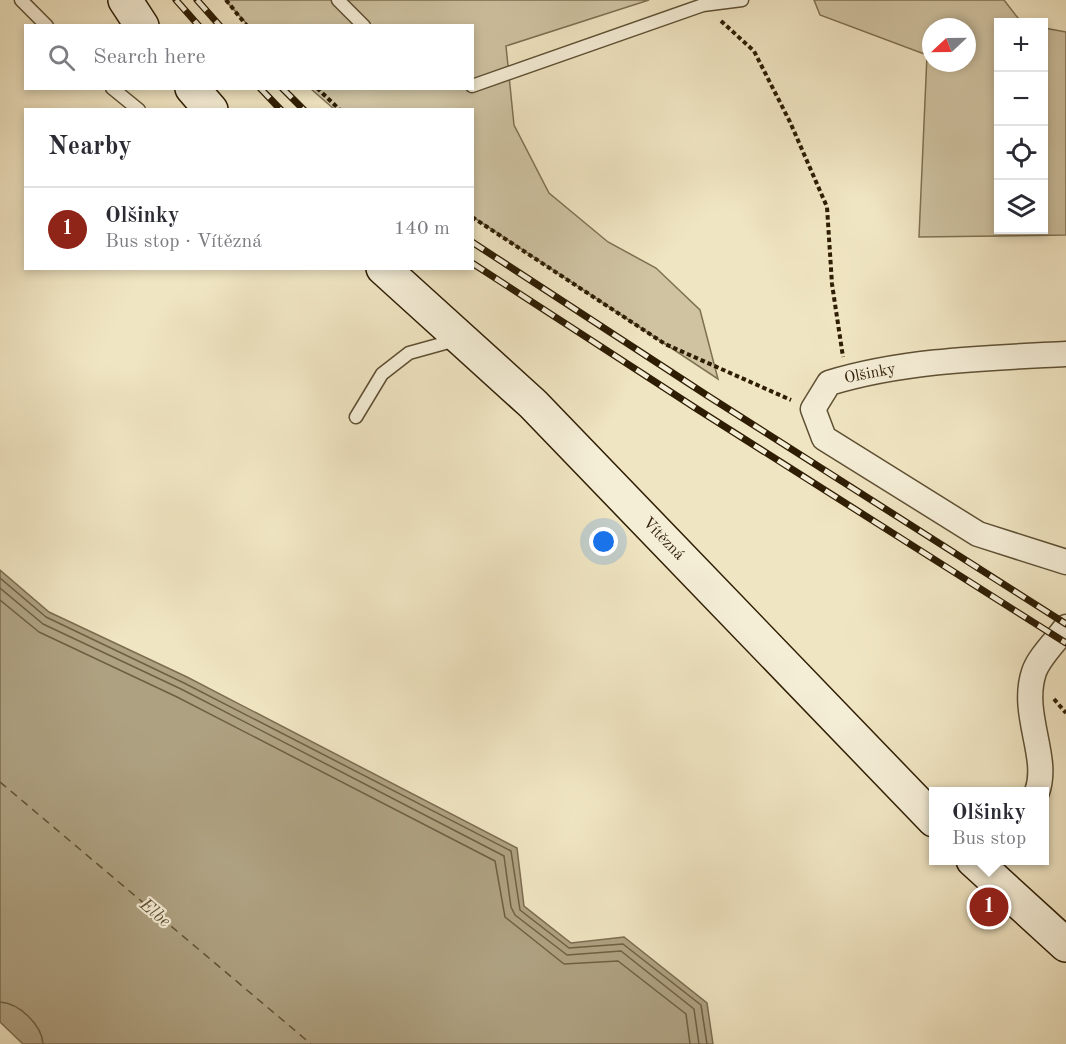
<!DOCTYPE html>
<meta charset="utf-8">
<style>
body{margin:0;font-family:"Old Standard TT",serif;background:#f2f2f3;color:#2b2b33}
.controls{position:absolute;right:18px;top:18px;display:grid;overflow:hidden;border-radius:0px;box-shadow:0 3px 9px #0003}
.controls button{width:54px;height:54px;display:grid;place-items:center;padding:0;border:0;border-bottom:2px solid #e1e1e2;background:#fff;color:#2b2b33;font:30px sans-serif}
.compass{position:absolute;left:922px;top:18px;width:54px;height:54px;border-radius:50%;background:#fff;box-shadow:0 3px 9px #0003;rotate:248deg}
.you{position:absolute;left:604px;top:542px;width:21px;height:21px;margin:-15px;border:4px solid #fff;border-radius:50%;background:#1a73e8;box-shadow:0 0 0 9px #1a73e833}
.badge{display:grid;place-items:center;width:39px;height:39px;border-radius:50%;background:#8f2418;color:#fff;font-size:20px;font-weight:700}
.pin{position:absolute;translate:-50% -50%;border:3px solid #fff;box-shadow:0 2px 6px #0006}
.popup{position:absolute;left:929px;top:787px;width:120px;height:78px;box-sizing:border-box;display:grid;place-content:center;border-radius:0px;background:#fff;filter:drop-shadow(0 2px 4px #0005);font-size:20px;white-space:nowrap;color:#7c7c81}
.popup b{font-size:22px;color:#2b2b33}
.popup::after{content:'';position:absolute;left:50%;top:100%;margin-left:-12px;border:12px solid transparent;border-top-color:#fff}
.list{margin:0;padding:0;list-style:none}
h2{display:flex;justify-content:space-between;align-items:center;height:78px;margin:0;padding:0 24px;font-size:26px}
h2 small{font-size:20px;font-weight:400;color:#7c7c81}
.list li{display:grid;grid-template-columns:39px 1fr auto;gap:18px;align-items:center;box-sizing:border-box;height:84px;padding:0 24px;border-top:2px solid #e1e1e2}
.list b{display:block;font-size:22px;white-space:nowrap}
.list p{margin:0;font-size:20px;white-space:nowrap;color:#7c7c81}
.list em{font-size:20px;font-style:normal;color:#7c7c81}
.icon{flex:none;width:33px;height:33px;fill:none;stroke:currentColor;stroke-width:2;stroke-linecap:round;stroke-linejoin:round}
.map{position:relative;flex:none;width:1066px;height:1044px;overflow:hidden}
.search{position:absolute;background:#fff;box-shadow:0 3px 9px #0003;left:24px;top:24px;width:450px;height:66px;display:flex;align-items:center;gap:15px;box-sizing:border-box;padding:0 21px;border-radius:0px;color:#7c7c81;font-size:22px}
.panel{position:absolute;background:#fff;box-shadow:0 3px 9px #0003;left:24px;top:108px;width:450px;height:162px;border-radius:0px}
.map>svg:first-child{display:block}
.green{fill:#cfc3a2;stroke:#7e7052;stroke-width:1.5;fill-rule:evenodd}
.water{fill:#aea181;stroke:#7b6c4f;stroke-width:1.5}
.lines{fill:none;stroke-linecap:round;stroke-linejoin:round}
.shore{stroke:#6e5f42;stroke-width:1.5}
.ferry{stroke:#615235;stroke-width:1.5;stroke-dasharray:8 6;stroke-linecap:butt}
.lane-casing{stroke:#5e4f33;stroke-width:15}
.street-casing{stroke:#5e4f33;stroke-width:27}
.secondary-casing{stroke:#2e1d03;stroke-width:36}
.path{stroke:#2e1d03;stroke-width:4;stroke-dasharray:4.5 3;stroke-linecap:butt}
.lane{stroke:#f5eed7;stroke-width:12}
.street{stroke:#f5eed7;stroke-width:24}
.secondary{stroke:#f5eed7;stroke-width:33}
.rail-casing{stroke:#2e1d03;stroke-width:7}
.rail{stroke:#f5eed7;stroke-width:4.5;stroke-dasharray:14;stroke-linecap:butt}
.labels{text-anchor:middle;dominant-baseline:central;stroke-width:4.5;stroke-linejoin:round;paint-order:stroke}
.street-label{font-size:16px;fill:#2e1d03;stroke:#f5eed7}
.water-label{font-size:18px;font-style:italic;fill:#615235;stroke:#f5eed7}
</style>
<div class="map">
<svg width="1066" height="1044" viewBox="0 0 1066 1044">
<rect width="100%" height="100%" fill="#f0e5c2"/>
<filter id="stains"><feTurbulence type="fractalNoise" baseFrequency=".00333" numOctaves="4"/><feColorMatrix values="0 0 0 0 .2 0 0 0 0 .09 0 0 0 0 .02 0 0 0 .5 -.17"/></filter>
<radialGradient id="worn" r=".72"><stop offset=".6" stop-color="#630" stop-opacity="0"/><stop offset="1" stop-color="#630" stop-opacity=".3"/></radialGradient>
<path class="green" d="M 225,0 L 649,0 L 506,46 L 514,125 L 549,193 L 608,242 L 656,268 L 700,310 L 718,379 L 473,217 L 472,110 L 334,109 L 311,89 L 472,88 L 472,26 L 248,25 Z
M 814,0 L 1004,0 L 1021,22 L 998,22 L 998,230 L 1044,230 L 1044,28 L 1066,32 L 1066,235 L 919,237 L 927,55 L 820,15 ZM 931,27 L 967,27 L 967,63 L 931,63 Z"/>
<path class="water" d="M 0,570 L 49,612 L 187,677 L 517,848 L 524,906 L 571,943 L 624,937 L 707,1003 L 713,1044 L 23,1044 L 0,1022 Z"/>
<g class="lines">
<path class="shore" d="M 0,578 L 46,617 L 184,683 L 511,851 L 520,910 L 569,948 L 623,944 L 701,1005 L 707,1044
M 0,588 L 43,624 L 181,689 L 504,856 L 511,907 L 515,915 L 567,955 L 621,951 L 694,1009 L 699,1044
M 0,600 L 39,632 L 177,697 L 495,861 L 505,917 L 564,964 L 618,961 L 686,1014 L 690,1044
M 0,1002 C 19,1003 42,1025 43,1044"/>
<path class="ferry" d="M 0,782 L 311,1044"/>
<defs>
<path id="lane" d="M 21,0 L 47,26
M 338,0 L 364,26
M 472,86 L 703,5 L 742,0
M 112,88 L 139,110
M 356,417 L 382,374 L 409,353 L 456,340"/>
<path id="street" d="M 1066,354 C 987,358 904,360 829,383 L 813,409 L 824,438 L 978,534 L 1066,562
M 1037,792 C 1050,757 1020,714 1034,672 C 1039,657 1057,640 1066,627"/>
<path id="secondary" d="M 125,0 L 142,26
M 192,88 L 211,110
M 383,268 L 533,404 L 934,820
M 973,860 L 1066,945"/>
</defs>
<use href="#lane" class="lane-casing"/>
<use href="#street" class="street-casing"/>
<use href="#secondary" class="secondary-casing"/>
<path class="path" d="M 226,0 L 247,26
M 721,21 L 754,51 L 790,122 L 827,207 L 832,284 L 843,357
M 317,88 L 340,110
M 472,217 L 665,344 L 791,400
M 1054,699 L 1066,713"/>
<use href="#lane" class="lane"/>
<use href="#street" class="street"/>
<use href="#secondary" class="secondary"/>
<defs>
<path id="rail" d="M 176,0 L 199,26
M 197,0 L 220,26
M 260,88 L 281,110
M 282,88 L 304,110
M 472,242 L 708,396 L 1066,624
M 472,263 L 697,409 L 1066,643"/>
</defs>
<use href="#rail" class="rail-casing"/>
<use href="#rail" class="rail"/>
</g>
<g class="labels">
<g class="street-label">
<text transform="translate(870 374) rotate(-11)">Olšinky</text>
<text transform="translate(663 539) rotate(46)">Vítězná</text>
</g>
<g class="water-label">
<text transform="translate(155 913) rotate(40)">Elbe</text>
</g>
</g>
<rect width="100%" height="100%" filter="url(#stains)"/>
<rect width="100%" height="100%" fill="url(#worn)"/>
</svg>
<div class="controls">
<button>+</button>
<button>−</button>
<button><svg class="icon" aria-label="locate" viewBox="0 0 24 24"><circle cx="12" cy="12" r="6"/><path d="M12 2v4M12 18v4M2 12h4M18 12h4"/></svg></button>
<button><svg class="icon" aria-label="layers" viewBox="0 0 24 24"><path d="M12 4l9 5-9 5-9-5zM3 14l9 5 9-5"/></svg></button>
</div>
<svg class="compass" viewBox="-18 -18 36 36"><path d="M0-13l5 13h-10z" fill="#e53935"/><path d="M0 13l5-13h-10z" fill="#7c7c81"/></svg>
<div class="you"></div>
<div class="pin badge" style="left:989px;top:907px">1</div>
<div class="popup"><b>Olšinky</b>Bus stop</div>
<div class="search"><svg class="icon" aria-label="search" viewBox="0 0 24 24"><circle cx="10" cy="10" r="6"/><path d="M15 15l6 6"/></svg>Search here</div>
<section class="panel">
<h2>Nearby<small></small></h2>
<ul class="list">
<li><span class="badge">1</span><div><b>Olšinky</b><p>Bus stop · Vítězná</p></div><em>140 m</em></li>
</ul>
</section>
</div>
